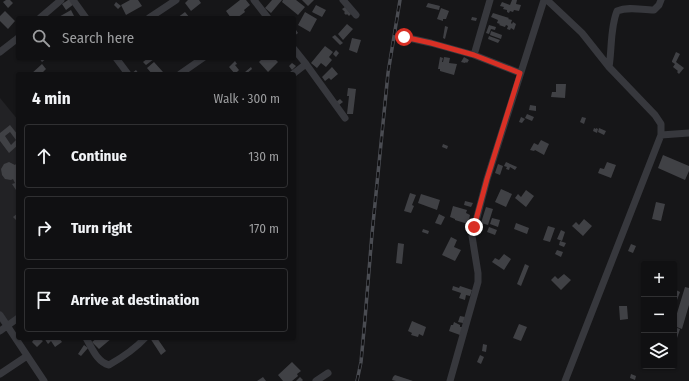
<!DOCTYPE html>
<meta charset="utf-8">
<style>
body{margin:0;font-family:"Fira Sans Condensed",sans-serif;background:#19191b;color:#f1f3f6}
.controls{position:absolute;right:12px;bottom:12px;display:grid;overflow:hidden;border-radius:4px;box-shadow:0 1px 3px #0004}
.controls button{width:36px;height:36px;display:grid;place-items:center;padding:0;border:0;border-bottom:1px solid #303032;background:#101012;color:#f1f3f6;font:20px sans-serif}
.stop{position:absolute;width:12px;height:12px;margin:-9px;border:3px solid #d93025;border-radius:50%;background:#fff}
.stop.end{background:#d93025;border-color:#fff;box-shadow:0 1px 4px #0008}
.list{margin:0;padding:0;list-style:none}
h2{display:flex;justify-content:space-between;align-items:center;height:52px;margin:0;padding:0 16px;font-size:17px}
h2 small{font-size:13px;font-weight:400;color:#9c9d9f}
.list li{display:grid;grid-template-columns:26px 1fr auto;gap:12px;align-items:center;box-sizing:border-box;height:64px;margin:0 8px 8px;padding:0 8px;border:1px solid #303032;border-radius:4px}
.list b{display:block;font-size:15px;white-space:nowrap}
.list em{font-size:13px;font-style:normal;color:#9c9d9f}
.icon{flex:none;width:22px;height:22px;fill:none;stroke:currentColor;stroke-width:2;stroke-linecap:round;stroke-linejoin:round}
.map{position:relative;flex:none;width:689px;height:381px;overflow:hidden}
.search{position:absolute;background:#101012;box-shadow:0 1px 3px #0004;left:16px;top:16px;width:280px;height:44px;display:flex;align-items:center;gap:10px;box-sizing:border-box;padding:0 14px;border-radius:4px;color:#9c9d9f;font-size:15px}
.panel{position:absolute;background:#101012;box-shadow:0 1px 3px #0004;left:16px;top:72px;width:280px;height:268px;border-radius:4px}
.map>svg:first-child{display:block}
.built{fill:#222225}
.building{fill:#404145;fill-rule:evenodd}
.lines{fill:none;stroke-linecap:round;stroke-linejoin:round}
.minor{stroke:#37383d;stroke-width:7}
.rail-casing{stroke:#4a4c52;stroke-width:3.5}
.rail{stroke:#111113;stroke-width:2;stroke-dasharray:6;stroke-linecap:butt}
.route{stroke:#d93025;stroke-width:5}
</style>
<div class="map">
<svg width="689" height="381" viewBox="0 0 689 381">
<rect width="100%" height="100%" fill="#161618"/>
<path class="built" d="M 0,98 L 18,120 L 18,316 L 3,326 L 0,322 Z"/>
<path class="building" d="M 6,0 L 10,0 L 13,3 L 8,8 L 3,2 Z
M 68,0 L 70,0 L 74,4 L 66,10 L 62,4 Z
M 130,0 L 138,0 L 142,6 L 126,15 L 121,5 Z
M 188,0 L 199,0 L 201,3 L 191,11 L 185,3 Z
M 240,0 L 246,0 L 250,5 L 244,10 L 245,12 L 237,18 L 231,18 L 226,11 Z
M 272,0 L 282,0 L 271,13 L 265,8 Z
M 283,0 L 296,0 L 305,7 L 298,15 L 282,2 Z
M 302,0 L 314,0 L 308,6 Z
M 512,0 L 517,0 L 516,4 L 521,5 L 519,11 L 514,10 L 513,12 L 510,11 L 509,13 L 507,12 L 507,10 L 503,9 L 504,7 L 500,6 L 502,2 L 510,5 Z
M 116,2 L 121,6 L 118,9 L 114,5 Z
M 428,3 L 440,6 L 439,10 L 426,7 Z
M 316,5 L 326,10 L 322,17 L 312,12 Z
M 345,7 L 351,14 L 349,16 L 347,14 L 346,15 L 344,13 L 345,12 L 342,9 Z
M 441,8 L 449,11 L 446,19 L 443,19 L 443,21 L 437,19 Z
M 71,10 L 75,18 L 57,18 Z
M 5,11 L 15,21 L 8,29 L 0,21 L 0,16 Z
M 185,12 L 190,18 L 177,18 Z
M 305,12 L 317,19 L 310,32 L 298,25 Z
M 493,13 L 509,18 L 508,19 L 512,20 L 511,23 L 512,24 L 513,22 L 516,24 L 514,30 L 511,28 L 510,30 L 507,29 L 508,26 L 506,25 L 505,27 L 499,25 L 500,24 L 497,23 L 498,20 L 491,17 Z
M 472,17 L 477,18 L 476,21 L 471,20 Z
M 347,24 L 353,29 L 343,40 L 338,34 Z
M 489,25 L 496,27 L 495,30 L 491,29 L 489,34 L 486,33 Z
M 445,26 L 448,27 L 445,39 L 443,38 Z
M 294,27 L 298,33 L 294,36 Z
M 491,31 L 502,35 L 501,39 L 490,35 Z
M 335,35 L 343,43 L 340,45 L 332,37 Z
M 489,36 L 500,40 L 498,43 L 488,39 Z
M 352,38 L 361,40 L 357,53 L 349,50 Z
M 325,46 L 333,52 L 329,57 L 332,60 L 326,67 L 321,63 L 317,68 L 311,63 Z
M 336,50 L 339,53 L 336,57 L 333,54 Z
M 676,52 L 680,54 L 676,62 L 684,68 L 679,74 L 677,72 L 678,71 L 673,67 L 675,64 L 672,62 L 672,61 Z
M 440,57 L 443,58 L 442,62 L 443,62 L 444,57 L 450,58 L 449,63 L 457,64 L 454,75 L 440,71 L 440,69 L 438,69 Z
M 464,57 L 469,60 L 467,63 L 466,62 L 465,63 L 461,62 Z
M 39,58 L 47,58 L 42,62 Z
M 148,58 L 153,58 L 154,59 L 146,65 L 143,62 Z
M 263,58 L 274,58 L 278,62 L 268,72 L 259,62 Z
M 235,61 L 237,64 L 235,65 L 239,70 L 235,74 L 229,67 Z
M 154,62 L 163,72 L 160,74 L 152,74 L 147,68 Z
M 292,63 L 296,66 L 292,70 L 289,66 Z
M 42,64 L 46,69 L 41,74 L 31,74 Z
M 251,67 L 252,69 L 246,74 L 245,72 Z
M 332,67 L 338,74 L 331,80 L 329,78 L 325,81 L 322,77 Z
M 136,70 L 139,74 L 131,74 Z
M 556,84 L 566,84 L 565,98 L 551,97 L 552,92 L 556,92 Z
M 348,88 L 356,89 L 353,114 L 347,114 L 349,96 L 347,96 Z
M 340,99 L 343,102 L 339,105 L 336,102 Z
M 530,105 L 536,106 L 536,111 L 529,110 Z
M 527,114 L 534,117 L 532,121 L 525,118 Z
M 521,117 L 525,119 L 522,123 L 519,122 Z
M 582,117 L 586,118 L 584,124 L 580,122 Z
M 10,125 L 18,135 L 18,145 L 9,153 L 0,141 L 0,133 ZM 10,132 L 16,140 L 11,145 L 5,136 Z
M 594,128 L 596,129 L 596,128 L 598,129 L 597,133 L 593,131 Z
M 599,128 L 606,131 L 604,135 L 598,132 Z
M 541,140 L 549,144 L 544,155 L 535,150 L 534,151 L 530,150 L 534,143 L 538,145 Z
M 443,144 L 448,146 L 447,149 L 442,147 Z
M 663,155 L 689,166 L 689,171 L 685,180 L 658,168 Z
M 17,156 L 18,175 L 16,178 L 18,181 L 18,189 L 16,190 L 12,184 L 15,183 L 13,179 L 11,180 L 5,179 L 2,175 L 1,169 L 4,164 L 9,162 L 15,165 L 16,164 L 16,162 Z
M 506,162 L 517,167 L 515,170 L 510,167 L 509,170 L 506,169 L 507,167 L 504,166 Z
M 607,162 L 616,165 L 611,178 L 598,173 L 600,168 L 604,169 Z
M 498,164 L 503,166 L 500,175 L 495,173 Z
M 501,189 L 512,194 L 506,207 L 495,202 Z
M 526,190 L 534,196 L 526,207 L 515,198 L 518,194 L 521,197 Z
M 410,193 L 416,195 L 412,205 L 414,206 L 411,213 L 404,211 Z
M 421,194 L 440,200 L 437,210 L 418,203 Z
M 465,201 L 473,203 L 471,207 L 464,205 Z
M 656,202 L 665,204 L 661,221 L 652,219 Z
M 453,206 L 467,210 L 466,213 L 470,215 L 468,224 L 455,220 L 455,219 L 450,217 Z
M 486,207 L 493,209 L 488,225 L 481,223 Z
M 18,213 L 18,220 L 17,221 L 13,217 Z
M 439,214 L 445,217 L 441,225 L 435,223 Z
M 492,218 L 500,220 L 498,227 L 490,224 Z
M 584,219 L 592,226 L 583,236 L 572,226 L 576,222 L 579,225 Z
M 516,223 L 529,228 L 527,234 L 514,229 Z
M 548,226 L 555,228 L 550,242 L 543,240 Z
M 489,227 L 497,230 L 495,235 L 487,232 Z
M 423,229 L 429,231 L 428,234 L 422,232 Z
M 561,230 L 565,232 L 562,241 L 557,239 Z
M 451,237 L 457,240 L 454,247 L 461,250 L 455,261 L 442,255 Z
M 560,241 L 566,243 L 564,247 L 559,245 Z
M 398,243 L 404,244 L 402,264 L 396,263 Z
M 631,244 L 636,246 L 633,253 L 628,251 Z
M 557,250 L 563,252 L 561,257 L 555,254 Z
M 504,254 L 511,259 L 504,270 L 492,262 L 495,258 L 499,260 Z
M 525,264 L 529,266 L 521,286 L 517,284 Z
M 564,274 L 571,280 L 561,290 L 551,280 L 555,276 L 558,279 Z
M 453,286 L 459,288 L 460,286 L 472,290 L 470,296 L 466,295 L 465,300 L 459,298 L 461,293 L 452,290 Z
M 685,287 L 689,288 L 689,305 L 682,329 L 674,326 L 674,323 Z
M 674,289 L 680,292 L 674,308 Z
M 619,306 L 627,306 L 628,319 L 620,320 Z
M 460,316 L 465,317 L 463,323 L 458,322 Z
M 412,321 L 426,327 L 423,336 L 419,334 L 418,337 L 411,335 L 412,333 L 408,331 Z
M 454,322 L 460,325 L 460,327 L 463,327 L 460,335 L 449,331 L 451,325 L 453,325 Z
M 519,324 L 527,327 L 521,341 L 513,338 Z
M 674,327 L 680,329 L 674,347 Z
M 35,338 L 39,338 L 43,341 L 37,347 L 32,342 Z
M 44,338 L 59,338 L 62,342 L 55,347 L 51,341 L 48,344 Z
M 97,338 L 112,338 L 99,349 L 92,342 Z
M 150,338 L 157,338 L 166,351 L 161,355 Z
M 483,344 L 487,345 L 486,352 L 482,351 Z
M 84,345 L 88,348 L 81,356 L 78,354 Z
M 480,355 L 484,357 L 481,364 L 477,362 Z
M 292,362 L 301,371 L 297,374 L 298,376 L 292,381 L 283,381 L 278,375 Z
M 631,374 L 636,376 L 635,380 L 630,378 Z
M 395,375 L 413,381 L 396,381 L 392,380 L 393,377 Z
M 263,377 L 266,381 L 257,381 Z
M 300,377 L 303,380 L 302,381 L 296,381 Z"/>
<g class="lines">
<path class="minor" d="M 73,0 L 86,18
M 254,0 L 268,18
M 343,0 L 356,15
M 547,0 L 582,33 L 609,67 L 655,115 L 661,124 L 661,135 L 565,381
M 40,18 L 61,0
M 149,18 L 176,0
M 404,37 L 431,43 L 474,55 L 520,73
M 294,49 L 306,64 L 345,118
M 0,52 L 18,38
M 474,55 L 490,0
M 116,58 L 128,74
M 609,67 C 612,50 610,28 617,11 C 629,6 641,10 654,10 L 659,5 L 661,0
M 180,74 L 203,58
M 293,74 L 306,64
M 661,135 L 689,133
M 0,315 L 44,381
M 0,331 L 18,318
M 86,338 C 92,348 97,362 109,365 C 123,357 134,350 145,338
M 0,374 L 27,356
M 316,381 L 328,373
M 450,381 L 478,282 L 478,273 L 472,236 L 487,179 L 544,0"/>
<defs>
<path id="rail" d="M 357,381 L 361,362 L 365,319 L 372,234 L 388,73 L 400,0"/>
</defs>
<use href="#rail" class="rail-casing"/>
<use href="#rail" class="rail"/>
</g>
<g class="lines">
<path class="route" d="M 404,37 L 431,43 L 474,55 L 520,73 L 487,179 L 474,227"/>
</g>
</svg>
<div class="controls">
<button>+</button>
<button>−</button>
<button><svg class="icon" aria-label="layers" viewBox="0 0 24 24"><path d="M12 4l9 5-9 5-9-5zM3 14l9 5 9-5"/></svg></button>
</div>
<div class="stop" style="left:404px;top:37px"></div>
<div class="stop end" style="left:474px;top:227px"></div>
<div class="search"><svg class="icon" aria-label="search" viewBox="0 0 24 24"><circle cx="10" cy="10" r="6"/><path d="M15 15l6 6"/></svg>Search here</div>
<section class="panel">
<h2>4 min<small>Walk · 300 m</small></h2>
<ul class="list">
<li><svg class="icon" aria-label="ahead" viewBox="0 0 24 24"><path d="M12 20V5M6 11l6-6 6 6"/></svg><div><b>Continue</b></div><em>130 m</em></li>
<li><svg class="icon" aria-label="right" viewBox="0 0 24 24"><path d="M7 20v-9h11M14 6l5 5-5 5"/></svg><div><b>Turn right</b></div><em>170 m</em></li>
<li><svg class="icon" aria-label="arrive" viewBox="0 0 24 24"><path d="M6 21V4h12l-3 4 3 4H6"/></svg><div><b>Arrive at destination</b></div></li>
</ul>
</section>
</div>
